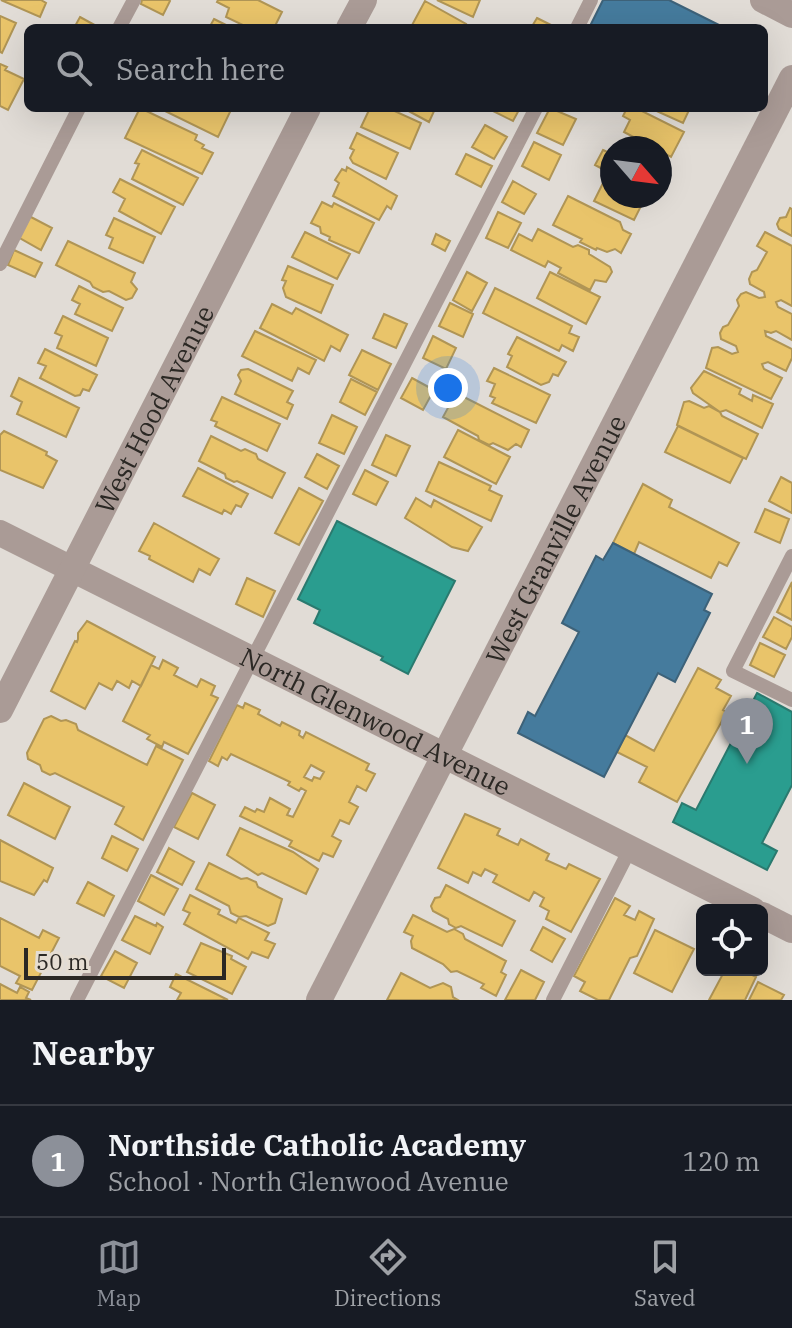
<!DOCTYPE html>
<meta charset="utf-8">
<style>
body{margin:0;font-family:"IBM Plex Serif",serif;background:#242831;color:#f1f3f6}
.controls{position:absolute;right:24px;bottom:24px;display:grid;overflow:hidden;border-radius:12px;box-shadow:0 8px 32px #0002}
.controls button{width:72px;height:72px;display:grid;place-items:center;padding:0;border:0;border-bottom:2px solid #363941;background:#171b24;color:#f1f3f6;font:40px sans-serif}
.compass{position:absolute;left:600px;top:136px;width:72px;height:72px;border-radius:50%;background:#171b24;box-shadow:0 8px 32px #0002;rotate:118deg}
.scale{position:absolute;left:24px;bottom:20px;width:202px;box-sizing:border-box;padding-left:8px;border:4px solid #2b2824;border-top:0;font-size:22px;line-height:28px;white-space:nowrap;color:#2b2824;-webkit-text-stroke:6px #e5ddd2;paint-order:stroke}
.you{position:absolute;left:448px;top:388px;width:28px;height:28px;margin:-20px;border:6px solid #fff;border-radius:50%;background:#1a73e8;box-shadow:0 0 0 12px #1a73e833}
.badge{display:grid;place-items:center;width:52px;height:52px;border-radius:50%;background:#8c9099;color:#fff;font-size:26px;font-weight:700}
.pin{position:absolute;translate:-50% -66px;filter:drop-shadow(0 2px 4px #0008)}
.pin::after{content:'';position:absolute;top:42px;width:28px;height:24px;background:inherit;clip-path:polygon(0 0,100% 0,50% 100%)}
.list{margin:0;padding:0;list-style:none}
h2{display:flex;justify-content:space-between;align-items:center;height:104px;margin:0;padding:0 32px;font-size:34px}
h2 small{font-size:26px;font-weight:400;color:#9ea1a6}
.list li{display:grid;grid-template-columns:52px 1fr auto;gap:24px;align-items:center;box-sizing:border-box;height:112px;padding:0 32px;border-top:2px solid #363941}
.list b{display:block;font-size:30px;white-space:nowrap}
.list p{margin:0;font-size:26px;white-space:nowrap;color:#9ea1a6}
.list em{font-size:26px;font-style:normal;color:#9ea1a6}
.icon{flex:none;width:44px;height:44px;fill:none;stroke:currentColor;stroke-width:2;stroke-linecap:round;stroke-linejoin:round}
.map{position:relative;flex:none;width:792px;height:1000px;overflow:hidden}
.search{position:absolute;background:#171b24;box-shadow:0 8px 32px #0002;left:24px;right:24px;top:24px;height:88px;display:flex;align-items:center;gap:20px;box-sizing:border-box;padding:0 28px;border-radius:12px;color:#9ea1a6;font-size:30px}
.sheet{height:216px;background:#171b24}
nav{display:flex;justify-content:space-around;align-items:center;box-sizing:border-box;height:112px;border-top:2px solid #363941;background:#171b24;font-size:22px;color:#9ea1a6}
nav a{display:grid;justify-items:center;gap:4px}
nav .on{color:#8c9099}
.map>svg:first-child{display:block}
.homes{fill:#e9c46a;stroke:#b09555;stroke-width:2;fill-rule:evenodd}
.schools{fill:#2a9d8f;stroke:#2a7a6f;stroke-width:2}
.public{fill:#457b9d;stroke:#3d6279;stroke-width:2}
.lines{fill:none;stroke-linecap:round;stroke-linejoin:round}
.lane{stroke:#aa9b96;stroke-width:14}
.street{stroke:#aa9b96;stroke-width:26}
.labels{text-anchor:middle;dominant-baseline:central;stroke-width:8;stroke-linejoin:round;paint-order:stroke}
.street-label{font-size:26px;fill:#2b2824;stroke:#e5ddd2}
</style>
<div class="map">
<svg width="792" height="1000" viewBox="0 0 792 1000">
<rect width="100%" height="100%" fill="#e1dcd6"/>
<path class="homes" d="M 1,0 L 41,0 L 46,3 L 40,17 Z
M 142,0 L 169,0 L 170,1 L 163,15 L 141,4 Z
M 218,0 L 258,0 L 282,12 L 274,28 L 249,28 L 226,17 L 229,8 L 217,2 Z
M 437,0 L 480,0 L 473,17 Z
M 425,1 L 466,24 L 464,28 L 411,27 Z
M 0,16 L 16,23 L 2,53 L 0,52 Z
M 80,17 L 100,28 L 74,28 Z
M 537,18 L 557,28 L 531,28 Z
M 214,19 L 232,28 L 209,28 Z
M 0,64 L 7,67 L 5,70 L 24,79 L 8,110 L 0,106 Z
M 140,108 L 197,135 L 195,140 L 204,145 L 202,148 L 213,153 L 202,174 L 125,138 Z
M 159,108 L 223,108 L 230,112 L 218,137 Z
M 370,108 L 388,108 L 421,123 L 410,149 L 361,127 Z
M 403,108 L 433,108 L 435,109 L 429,122 Z
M 492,108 L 520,108 L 513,121 L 491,110 Z
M 550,108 L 576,119 L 563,145 L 537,133 Z
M 627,108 L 636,108 L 684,132 L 671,157 L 660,151 L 660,148 L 654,148 L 624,132 L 630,120 L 623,116 Z
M 650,108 L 690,108 L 683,123 Z
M 485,125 L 507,137 L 494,159 L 472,147 Z
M 357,133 L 398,153 L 386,179 L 353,163 L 350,158 L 354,150 L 350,148 Z
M 534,142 L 561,155 L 549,180 L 522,166 Z
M 142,150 L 198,178 L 183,205 L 132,179 L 139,164 L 135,163 Z
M 603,150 L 612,154 L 612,174 L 595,165 Z
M 466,154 L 492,166 L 481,187 L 456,174 Z
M 347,167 L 397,196 L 391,209 L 387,206 L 379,220 L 333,196 L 339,183 L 335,180 L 342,169 L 346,171 Z
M 607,175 L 612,177 L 612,196 L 646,196 L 634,220 L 594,201 Z
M 120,179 L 175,207 L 161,234 L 119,211 L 125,199 L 113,192 Z
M 513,181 L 536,194 L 524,214 L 502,202 Z
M 568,196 L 620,222 L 623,230 L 631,234 L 621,253 L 615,249 L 607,252 L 597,248 L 596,250 L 580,242 L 582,239 L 553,225 Z
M 322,202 L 332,207 L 334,203 L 374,223 L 359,253 L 329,240 L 330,237 L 321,233 L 320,227 L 311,223 Z
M 790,208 L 792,209 L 792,236 L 779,229 L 777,224 L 780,218 L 786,217 Z
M 498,212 L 521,223 L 508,248 L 486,238 Z
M 29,216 L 52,228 L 41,250 L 18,237 Z
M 114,218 L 155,237 L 143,263 L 109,248 L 113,238 L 106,235 Z
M 538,229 L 573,247 L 578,245 L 589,250 L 589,254 L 610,267 L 612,272 L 606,282 L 595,280 L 590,290 L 558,273 L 561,268 L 548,261 L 545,267 L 511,250 L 519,234 L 532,241 Z
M 305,232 L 350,254 L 337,279 L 292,257 Z
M 765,232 L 792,246 L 792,306 L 781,300 L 776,302 L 778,307 L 792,314 L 792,340 L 776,331 L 771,333 L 765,331 L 766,336 L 792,349 L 792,358 L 786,371 L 768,362 L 762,364 L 764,369 L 782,378 L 771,399 L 706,368 L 712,348 L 718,347 L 732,354 L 738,352 L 736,346 L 721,339 L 720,333 L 723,327 L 728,325 L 739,306 L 737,300 L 741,294 L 746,292 L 759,298 L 765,297 L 764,292 L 750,284 L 749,279 L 752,272 L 757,270 L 767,252 L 757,246 Z
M 436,234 L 450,241 L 445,251 L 432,244 Z
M 68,241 L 135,273 L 131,282 L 137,289 L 132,298 L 126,300 L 109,291 L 103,292 L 93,287 L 90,282 L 56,265 Z
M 14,250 L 42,263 L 35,277 L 8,265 Z
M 288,266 L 333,285 L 321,313 L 286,297 L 283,288 L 286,281 L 282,280 Z
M 467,272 L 487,283 L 472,311 L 453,300 Z
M 550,272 L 600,297 L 586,324 L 537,298 Z
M 79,286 L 123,308 L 112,331 L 75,314 L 80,304 L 72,300 Z
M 495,288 L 572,326 L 569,333 L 579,337 L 573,351 L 562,345 L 559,351 L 483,313 Z
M 450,303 L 473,314 L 463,337 L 439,326 Z
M 272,304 L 292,314 L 296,308 L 348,335 L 340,351 L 331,346 L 324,361 L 260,328 Z
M 384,314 L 407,324 L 396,348 L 373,338 Z
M 63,316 L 108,338 L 96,366 L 57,348 L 62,336 L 55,333 Z
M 255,331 L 316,360 L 309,374 L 298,368 L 292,381 L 242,356 Z
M 433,336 L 456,348 L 446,369 L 423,358 Z
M 517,337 L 566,362 L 558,376 L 553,374 L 549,382 L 541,385 L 507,367 L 512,356 L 508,354 Z
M 45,349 L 97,375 L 89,391 L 83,389 L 80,395 L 75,396 L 40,378 L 46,366 L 38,363 Z
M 362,350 L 391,364 L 378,390 L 349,375 Z
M 494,368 L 550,395 L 536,423 L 492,403 L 495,398 L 490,396 L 495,384 L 487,381 Z
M 248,369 L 293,391 L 287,402 L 293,405 L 287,419 L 235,394 L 241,381 L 238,375 L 241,370 Z
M 704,371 L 741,389 L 739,394 L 752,401 L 753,395 L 773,404 L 762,428 L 726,410 L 720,412 L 693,393 L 691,388 Z
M 19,378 L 79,408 L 66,437 L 17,414 L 22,402 L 11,396 Z
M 412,378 L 434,390 L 423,410 L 401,398 Z
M 351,379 L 377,392 L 365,415 L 340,402 Z
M 456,393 L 529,430 L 521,447 L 516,444 L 508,450 L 493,443 L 489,445 L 479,440 L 478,436 L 443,417 Z
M 222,397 L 280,424 L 267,451 L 215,426 L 217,422 L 211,420 Z
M 689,401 L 704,408 L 709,406 L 720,412 L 722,416 L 758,434 L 746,459 L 677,425 L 684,402 Z
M 332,415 L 357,427 L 344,454 L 319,443 Z
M 678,426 L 743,458 L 730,483 L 665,452 Z
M 458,430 L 510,457 L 496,484 L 444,457 Z
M 4,431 L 47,452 L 46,455 L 57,461 L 43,488 L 0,470 L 0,435 Z
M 386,435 L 410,446 L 396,476 L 372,465 Z
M 211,436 L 241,451 L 245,449 L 256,454 L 258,459 L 285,473 L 272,498 L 237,481 L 234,482 L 226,478 L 225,474 L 199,461 Z
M 317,454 L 339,466 L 327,489 L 305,477 Z
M 439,462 L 491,486 L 489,490 L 502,496 L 491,521 L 426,491 Z
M 198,468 L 248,494 L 241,507 L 236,505 L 231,514 L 224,510 L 222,514 L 183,496 Z
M 365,470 L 388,482 L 376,505 L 353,494 Z
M 781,477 L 792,483 L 792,513 L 769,501 Z
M 643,484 L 672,500 L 669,507 L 739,543 L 727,566 L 719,562 L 711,578 L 639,542 L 634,554 L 613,543 Z
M 299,488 L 323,501 L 299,545 L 275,533 Z
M 416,498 L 431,507 L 434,500 L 482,527 L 468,551 L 452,547 L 405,518 Z
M 765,509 L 789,519 L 780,543 L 755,532 Z
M 154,523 L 219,559 L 210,575 L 199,569 L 193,582 L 149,559 L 150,556 L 139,551 Z
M 247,578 L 275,591 L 263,617 L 236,604 Z
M 792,582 L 792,620 L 777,612 Z
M 774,617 L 792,627 L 792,637 L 786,649 L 763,637 Z
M 87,621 L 155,657 L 141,686 L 132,681 L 129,688 L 117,681 L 112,690 L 99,683 L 85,709 L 51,691 L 75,641 L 77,642 L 78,639 L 78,633 Z
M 760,643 L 785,655 L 774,677 L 750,665 Z
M 163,660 L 178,668 L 174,675 L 197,687 L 201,679 L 215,686 L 211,695 L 218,698 L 188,754 L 164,742 L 162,747 L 147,739 L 150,735 L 123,721 L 151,665 L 159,669 Z
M 698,668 L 721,680 L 716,688 L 731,696 L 723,710 L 727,712 L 677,802 L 639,782 L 647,767 L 617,752 L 625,735 L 654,751 Z
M 245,703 L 260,710 L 258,714 L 280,726 L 282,722 L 300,731 L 299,735 L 303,738 L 306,732 L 369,764 L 366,770 L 375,774 L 366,791 L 357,786 L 349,802 L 358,807 L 349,824 L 340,820 L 332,836 L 341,841 L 333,857 L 323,853 L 319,861 L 289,846 L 292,841 L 240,816 L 245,807 L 255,812 L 257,809 L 264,812 L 270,798 L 290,809 L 287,815 L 293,817 L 306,791 L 301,788 L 299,791 L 288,785 L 290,782 L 231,754 L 227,760 L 222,757 L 218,766 L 209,761 L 237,705 L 243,708 ZM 311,765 L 324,772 L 320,779 L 314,777 L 312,781 L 304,777 Z
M 51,716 L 61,721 L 66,720 L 76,724 L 78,730 L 147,765 L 156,746 L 183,760 L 143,840 L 115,824 L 124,807 L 55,773 L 50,775 L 42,771 L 40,765 L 28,759 L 27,753 L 44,719 Z
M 24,783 L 70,807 L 55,839 L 8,815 Z
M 192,793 L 215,805 L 198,839 L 174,827 Z
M 465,814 L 500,829 L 497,835 L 518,845 L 521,839 L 549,854 L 546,860 L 566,869 L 569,864 L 600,879 L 571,932 L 546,919 L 549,911 L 540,906 L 544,898 L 534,892 L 529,901 L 493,882 L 497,875 L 485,869 L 481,876 L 473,872 L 468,883 L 438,868 Z
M 240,828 L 293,852 L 318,869 L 306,894 L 262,873 L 258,875 L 227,855 Z
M 112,836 L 138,849 L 127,871 L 102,858 Z
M 0,840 L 53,868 L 47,882 L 44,880 L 34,895 L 0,881 Z
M 169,848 L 194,862 L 182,885 L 157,872 Z
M 209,863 L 241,879 L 247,878 L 256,882 L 258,887 L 282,899 L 275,923 L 268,926 L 246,916 L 239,917 L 231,913 L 229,906 L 196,889 Z
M 151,875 L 178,889 L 164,915 L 138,901 Z
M 88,882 L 114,896 L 104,916 L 77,903 Z
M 446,885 L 515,921 L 502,946 L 461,926 L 456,928 L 449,924 L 448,919 L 433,911 L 431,906 L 435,898 L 440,897 Z
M 190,895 L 220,910 L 218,914 L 236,923 L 239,918 L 269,933 L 265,940 L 275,944 L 268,958 L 252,952 L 248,959 L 184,924 L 190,913 L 183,910 Z
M 615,898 L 630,906 L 624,915 L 635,920 L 639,911 L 654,919 L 637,956 L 630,958 L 609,1000 L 598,1000 L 580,991 L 585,982 L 574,976 Z
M 413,915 L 447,932 L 454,929 L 463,934 L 465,939 L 506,961 L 501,972 L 506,975 L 496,996 L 481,988 L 484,984 L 457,971 L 451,972 L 443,964 L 412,948 L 411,941 L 413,936 L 404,932 Z
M 135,916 L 156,926 L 157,923 L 163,927 L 150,954 L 122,940 Z
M 0,918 L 39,938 L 43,930 L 59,938 L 32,990 L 16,983 L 20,976 L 0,966 Z
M 543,927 L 565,939 L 552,962 L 531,950 Z
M 655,930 L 694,949 L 672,992 L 634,973 Z
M 201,943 L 232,956 L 231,959 L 246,967 L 232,994 L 187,972 Z
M 115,951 L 137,963 L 124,988 L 101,976 Z
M 521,970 L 544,982 L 535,1000 L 505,1000 Z
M 725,970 L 743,970 L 756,977 L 745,1000 L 709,1000 Z
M 401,973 L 430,988 L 443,983 L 451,987 L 453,997 L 458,1000 L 387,1000 Z
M 176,974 L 228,1000 L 177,1000 L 181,993 L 170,987 Z
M 758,982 L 784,995 L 781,1000 L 749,1000 Z
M 0,984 L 17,993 L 20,987 L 29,992 L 26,998 L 31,1000 L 0,1000 Z"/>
<path class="schools" d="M 337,521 L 455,581 L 408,674 L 381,660 L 383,657 L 314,623 L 320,610 L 298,599 Z
M 757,693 L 792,712 L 792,785 L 762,843 L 777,851 L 767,870 L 673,822 L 682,803 L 696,810 Z"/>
<path class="public" d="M 603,0 L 669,0 L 725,28 L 589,28 Z
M 613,543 L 712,594 L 704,610 L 710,613 L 675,682 L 658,673 L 604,777 L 518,733 L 528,712 L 535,716 L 579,632 L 562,623 L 596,556 L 603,560 Z"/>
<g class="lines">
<path class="lane" d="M 119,28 L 134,0
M 577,28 L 591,0
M 0,264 L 79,108
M 792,556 L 733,671 L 792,700
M 77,1000 L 536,108
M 553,1000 L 630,849"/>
<g class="street">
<path d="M 763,0 L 792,15"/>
<path d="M 349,28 L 364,0"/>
<path id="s1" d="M 0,533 L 753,910"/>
<path id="s2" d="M 0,710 L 308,108"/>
<path d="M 762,915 L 792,930"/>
<path id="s3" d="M 319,1000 L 792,78"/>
</g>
</g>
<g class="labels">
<g class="street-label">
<text stroke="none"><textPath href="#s2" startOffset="338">West Hood Avenue</textPath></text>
<text stroke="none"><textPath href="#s3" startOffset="518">West Granville Avenue</textPath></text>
<text stroke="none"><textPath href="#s1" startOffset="420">North Glenwood Avenue</textPath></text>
</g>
</g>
</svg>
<div class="controls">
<button><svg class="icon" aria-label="locate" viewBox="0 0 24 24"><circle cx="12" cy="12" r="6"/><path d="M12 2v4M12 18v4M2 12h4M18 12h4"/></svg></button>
</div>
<svg class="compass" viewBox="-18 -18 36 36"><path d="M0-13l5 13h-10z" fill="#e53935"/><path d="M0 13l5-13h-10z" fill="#9ea1a6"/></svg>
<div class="scale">50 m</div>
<div class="you"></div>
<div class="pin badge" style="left:747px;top:764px">1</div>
<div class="search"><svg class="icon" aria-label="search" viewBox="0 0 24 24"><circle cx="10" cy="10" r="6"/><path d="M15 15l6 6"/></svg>Search here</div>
</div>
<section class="sheet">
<h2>Nearby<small></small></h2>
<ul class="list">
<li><span class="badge">1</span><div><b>Northside Catholic Academy</b><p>School · North Glenwood Avenue</p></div><em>120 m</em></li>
</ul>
</section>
<nav>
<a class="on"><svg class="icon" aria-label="map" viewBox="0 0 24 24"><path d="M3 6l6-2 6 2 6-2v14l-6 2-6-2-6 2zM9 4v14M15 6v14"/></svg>Map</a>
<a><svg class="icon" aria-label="directions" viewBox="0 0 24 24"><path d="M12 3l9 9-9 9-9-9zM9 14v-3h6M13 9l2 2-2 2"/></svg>Directions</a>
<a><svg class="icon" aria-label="saved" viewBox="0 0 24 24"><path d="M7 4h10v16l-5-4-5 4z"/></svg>Saved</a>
</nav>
